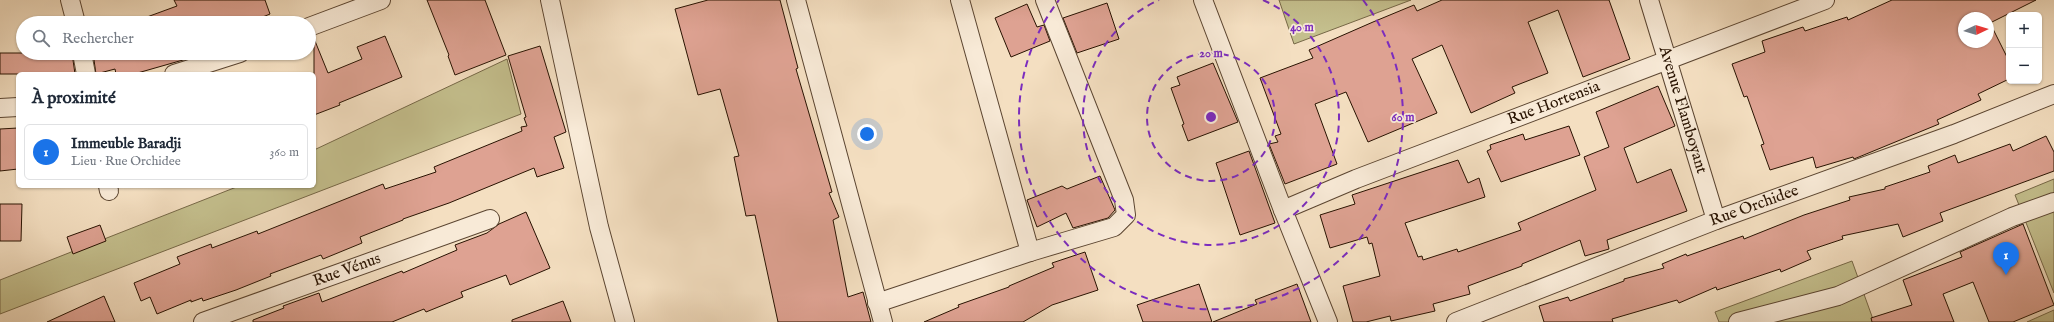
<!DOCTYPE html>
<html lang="fr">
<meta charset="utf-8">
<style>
body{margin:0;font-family:"IM FELL English",serif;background:#f2f2f3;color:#1f2937}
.controls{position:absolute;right:12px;top:12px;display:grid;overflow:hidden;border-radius:6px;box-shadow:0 1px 3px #0004}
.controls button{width:36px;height:36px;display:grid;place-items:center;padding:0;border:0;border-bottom:1px solid #e0e1e3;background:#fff;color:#1f2937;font:20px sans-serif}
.compass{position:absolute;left:1958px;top:12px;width:36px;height:36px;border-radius:50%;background:#fff;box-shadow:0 1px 3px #0004;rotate:86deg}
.you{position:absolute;left:867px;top:134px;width:14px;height:14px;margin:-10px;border:3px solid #fff;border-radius:50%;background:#1a73e8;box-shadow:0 0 0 6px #1a73e833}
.badge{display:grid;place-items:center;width:26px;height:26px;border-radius:50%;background:#1a73e8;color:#fff;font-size:13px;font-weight:700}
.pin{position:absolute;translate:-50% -33px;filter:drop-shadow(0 1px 2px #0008)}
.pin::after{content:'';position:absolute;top:21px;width:14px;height:12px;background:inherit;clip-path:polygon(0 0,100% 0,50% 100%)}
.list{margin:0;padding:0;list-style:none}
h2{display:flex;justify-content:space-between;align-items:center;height:52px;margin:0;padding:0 16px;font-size:17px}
h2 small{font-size:13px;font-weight:400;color:#747a83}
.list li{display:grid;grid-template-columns:26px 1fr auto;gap:12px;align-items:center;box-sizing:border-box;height:56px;margin:0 8px 8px;padding:0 8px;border:1px solid #e0e1e3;border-radius:6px}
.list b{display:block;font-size:15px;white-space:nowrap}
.list p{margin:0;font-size:13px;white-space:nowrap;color:#747a83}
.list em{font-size:13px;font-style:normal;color:#747a83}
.icon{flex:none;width:22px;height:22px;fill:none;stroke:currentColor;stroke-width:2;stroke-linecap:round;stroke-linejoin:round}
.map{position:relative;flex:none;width:2054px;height:322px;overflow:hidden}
.search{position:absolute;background:#fff;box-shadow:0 1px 3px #0004;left:16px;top:16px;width:300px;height:44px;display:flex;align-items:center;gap:10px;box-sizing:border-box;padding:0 14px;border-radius:22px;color:#747a83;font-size:15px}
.panel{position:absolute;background:#fff;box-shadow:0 1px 3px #0004;left:16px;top:72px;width:300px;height:116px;border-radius:6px}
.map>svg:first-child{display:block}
.green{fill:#c4bf8d;stroke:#766847}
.building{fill:#dea292;stroke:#281201;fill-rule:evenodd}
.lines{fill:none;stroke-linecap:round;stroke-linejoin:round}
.minor-casing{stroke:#5b4531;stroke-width:20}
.minor{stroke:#f8ead7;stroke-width:18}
.ring{fill:none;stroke:#7b2cbf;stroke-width:2;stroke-dasharray:7 5}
.labels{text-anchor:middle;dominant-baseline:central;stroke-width:3.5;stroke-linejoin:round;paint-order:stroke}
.street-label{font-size:16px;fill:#281201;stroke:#f8ead7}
.centre{fill:#7b2cbf;stroke:#f8ead7;stroke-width:2}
.ring-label{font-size:12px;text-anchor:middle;font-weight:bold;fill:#7b2cbf;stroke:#f8ead7;stroke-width:3.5;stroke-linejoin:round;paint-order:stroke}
</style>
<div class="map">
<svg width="2054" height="322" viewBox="0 0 2054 322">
<rect width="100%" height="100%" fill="#f4dfc1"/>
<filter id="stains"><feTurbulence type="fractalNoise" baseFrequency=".005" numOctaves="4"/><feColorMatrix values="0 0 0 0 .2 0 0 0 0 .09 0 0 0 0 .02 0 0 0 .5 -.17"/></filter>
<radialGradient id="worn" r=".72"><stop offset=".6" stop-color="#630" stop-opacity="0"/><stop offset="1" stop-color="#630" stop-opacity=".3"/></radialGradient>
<path class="green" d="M 1279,0 L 1411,0 L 1294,44 Z
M 507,59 L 521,114 L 0,314 L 0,280 L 239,186 L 314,186 L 314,150 Z
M 2054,179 L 2054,293 L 2015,195 Z
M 1852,261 L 1874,322 L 1719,322 L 1715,312 Z
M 2054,310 L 2054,322 L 2027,322 Z"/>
<path class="building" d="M 174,0 L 265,0 L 270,14 L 248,23 L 136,23 L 136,21 L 177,6 Z
M 427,0 L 485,0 L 506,55 L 455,75 L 448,56 L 449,55 Z
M 708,0 L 780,0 L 798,68 L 796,69 L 832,192 L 829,193 L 839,217 L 833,220 L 848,297 L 863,292 L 871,322 L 778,322 L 755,215 L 746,216 L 734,157 L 739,156 L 720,89 L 698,95 L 675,9 Z
M 1442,0 L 1609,0 L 1630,59 L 1583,77 L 1558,10 L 1528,22 L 1548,73 L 1512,87 L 1515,93 L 1471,113 L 1442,45 L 1412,59 L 1437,113 L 1368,142 L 1346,92 L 1315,104 L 1337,164 L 1285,184 L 1269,144 L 1278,142 L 1275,136 L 1281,134 L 1260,78 L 1313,58 L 1309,50 L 1373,22 L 1414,5 L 1417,11 Z
M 1892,0 L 2036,0 L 1990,23 L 2009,61 L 2009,79 L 1978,94 L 1981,100 L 1937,120 L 1939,124 L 1854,159 L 1853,157 L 1816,168 L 1813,157 L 1770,170 L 1761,145 L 1764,144 L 1747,96 L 1744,97 L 1732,64 L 1765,52 L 1762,41 L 1803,27 L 1805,31 L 1847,17 L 1848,20 ZM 1964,18 L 1988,18 L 1988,42 L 1964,42 Z
M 1107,3 L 1119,39 L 1077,53 L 1063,18 Z
M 1027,4 L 1037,27 L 1044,25 L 1050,41 L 1011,57 L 995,18 Z
M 385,36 L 402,77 L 339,103 L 340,105 L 314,115 L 314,42 L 315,41 L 328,73 L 362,59 L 357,47 Z
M 540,46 L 566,132 L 554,137 L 564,168 L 537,177 L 534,168 L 449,203 L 403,219 L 403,220 L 360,237 L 362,243 L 323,259 L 321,255 L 270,274 L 271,276 L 236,290 L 203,301 L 202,298 L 191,302 L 191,300 L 157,314 L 150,297 L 141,301 L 134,283 L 180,264 L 177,257 L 211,244 L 212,248 L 257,231 L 258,234 L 383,184 L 385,189 L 436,172 L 434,167 L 522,131 L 521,127 L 527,126 L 524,118 L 526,117 L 508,56 Z
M 0,53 L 72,53 L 75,74 L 0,74 Z
M 93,53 L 190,53 L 191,56 L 190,58 L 134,74 L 116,74 L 115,69 L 96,74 Z
M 1213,63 L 1238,122 L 1188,141 L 1182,125 L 1184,124 L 1171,88 L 1180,85 L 1177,77 Z
M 1658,86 L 1675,126 L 1624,148 L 1637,183 L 1671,169 L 1687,211 L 1607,240 L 1609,249 L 1585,256 L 1580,240 L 1522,264 L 1522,266 L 1468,286 L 1470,294 L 1433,304 L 1435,311 L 1391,321 L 1390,316 L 1366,322 L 1353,322 L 1343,286 L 1380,276 L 1372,243 L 1369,244 L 1367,237 L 1330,248 L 1320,215 L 1355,204 L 1352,195 L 1458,160 L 1468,183 L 1479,178 L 1485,197 L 1405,223 L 1418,257 L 1422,256 L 1423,260 L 1457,249 L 1458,252 L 1521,230 L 1518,223 L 1596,190 L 1584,157 L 1609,147 L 1596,112 Z
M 1569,126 L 1580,155 L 1501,182 L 1487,151 L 1491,149 L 1490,145 L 1523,134 L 1525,140 Z
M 18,128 L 18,169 L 0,171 L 0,129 Z
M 2046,136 L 2054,152 L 2054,171 L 1940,213 L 1943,221 L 1903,237 L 1898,224 L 1842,236 L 1843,239 L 1807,251 L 1811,259 L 1781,272 L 1780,269 L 1717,290 L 1716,287 L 1679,303 L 1677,300 L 1612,319 L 1613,322 L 1544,322 L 1539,306 L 1568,297 L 1570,301 L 1624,281 L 1624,279 L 1664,268 L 1662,264 L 1686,254 L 1687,256 L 1743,236 L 1744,239 L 1804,215 L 1850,200 L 1849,197 L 1885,189 L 1885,187 L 1930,172 L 1928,166 L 1955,155 L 1958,163 L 2010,144 L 2013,151 Z
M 1249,151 L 1275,223 L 1240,235 L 1216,163 Z
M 1100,176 L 1115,210 L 1108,218 L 1073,228 L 1066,213 L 1037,227 L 1027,200 L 1062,186 L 1067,189 Z
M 0,204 L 22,204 L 21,241 L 0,241 Z
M 526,212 L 550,268 L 510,285 L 506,275 L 461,292 L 463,297 L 426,312 L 424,309 L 392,322 L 253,322 L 253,320 L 284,308 L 283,306 L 319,293 L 322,302 L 402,271 L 403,273 L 457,250 L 455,245 L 487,233 L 499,224 Z
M 2023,224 L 2054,305 L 2013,322 L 1989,322 L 1973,282 L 1943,294 L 1954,322 L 1872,322 L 1871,318 L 1912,305 L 1903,280 L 1962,257 L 1960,252 Z
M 100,225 L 106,241 L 73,254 L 67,237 Z
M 1085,252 L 1098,290 L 1052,305 L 1023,322 L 924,322 L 959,307 L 958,305 L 1009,287 L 1009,286 L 1054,267 L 1052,263 Z
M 1199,284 L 1212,322 L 1143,322 L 1137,305 Z
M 1297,284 L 1311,322 L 1213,322 L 1257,304 L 1255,300 Z
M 104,296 L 115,322 L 47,322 Z
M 563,301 L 571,322 L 512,322 L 512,320 Z"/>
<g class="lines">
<defs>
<g id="minor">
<path d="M 70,0 L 76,23"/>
<path d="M 550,0 L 599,227 L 625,322"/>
<path d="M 796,0 L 883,322"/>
<path d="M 960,0 L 1030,252"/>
<path d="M 1203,0 L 1283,210 L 1328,322"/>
<path id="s1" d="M 1649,0 L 1716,220"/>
<path d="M 309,27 L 381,0"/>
<path d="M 82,53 L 86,74"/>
<path d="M 174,74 L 240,53"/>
<path d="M 0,108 L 18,107"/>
<path d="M 108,186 L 109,191"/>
<path id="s2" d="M 1283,210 L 1356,179 L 1825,0"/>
<path d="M 877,303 L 1030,252 L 1114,227 L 1126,215 L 1124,200 L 1045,0"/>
<path id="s3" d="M 203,322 L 490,219"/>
<path id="s4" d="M 1456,322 L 1716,220 L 1954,134 L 2054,94"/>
<path d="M 1738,322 L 1838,296 L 2012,217 L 2054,202"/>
</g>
</defs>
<use href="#minor" class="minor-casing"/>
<use href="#minor" class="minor"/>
</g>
<g class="ring">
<circle cx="1211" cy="117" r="64"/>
<path d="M1263 0A128 128 0 1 1 1159 0"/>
<path d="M1363 0A192 192 0 1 1 1059 0"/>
</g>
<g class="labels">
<g class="street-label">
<text stroke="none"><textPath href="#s2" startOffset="291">Rue Hortensia</textPath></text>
<text stroke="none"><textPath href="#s1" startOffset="115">Avenue Flamboyant</textPath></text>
<text stroke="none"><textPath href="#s4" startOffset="320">Rue Orchidee</textPath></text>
<text stroke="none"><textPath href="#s3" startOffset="153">Rue Vénus</textPath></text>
</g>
</g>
<circle cx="1211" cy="117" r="6" class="centre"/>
<g class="ring-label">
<text x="1302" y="31">40 m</text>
<text x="1211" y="57">20 m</text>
<text x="1403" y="121">60 m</text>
</g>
<rect width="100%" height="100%" filter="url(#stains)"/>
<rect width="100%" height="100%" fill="url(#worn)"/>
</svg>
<div class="controls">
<button>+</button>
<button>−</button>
</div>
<svg class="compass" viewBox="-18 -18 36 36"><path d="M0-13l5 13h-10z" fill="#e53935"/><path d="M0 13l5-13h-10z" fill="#747a83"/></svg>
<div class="you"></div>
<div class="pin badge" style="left:2006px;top:275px">1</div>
<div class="search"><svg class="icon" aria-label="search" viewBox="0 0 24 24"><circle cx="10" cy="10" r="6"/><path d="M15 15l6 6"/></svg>Rechercher</div>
<section class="panel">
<h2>À proximité<small></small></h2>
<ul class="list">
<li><span class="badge">1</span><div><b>Immeuble Baradji</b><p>Lieu · Rue Orchidee</p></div><em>360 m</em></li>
</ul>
</section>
</div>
